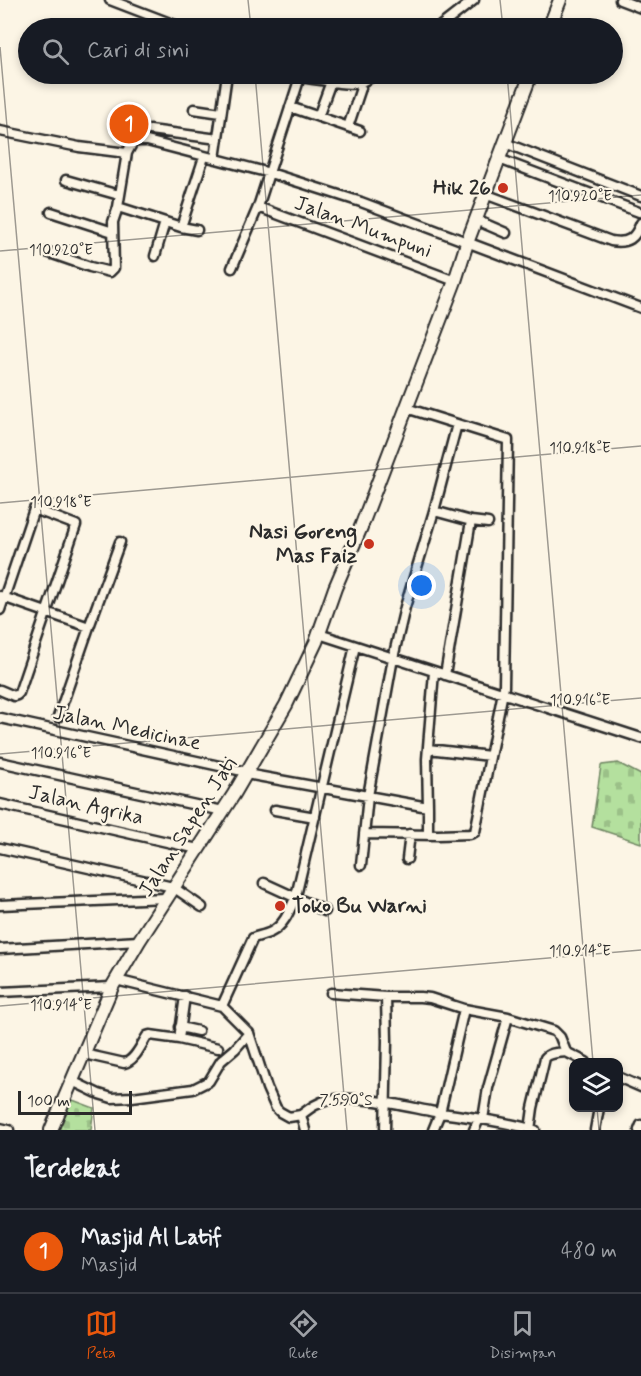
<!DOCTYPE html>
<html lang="id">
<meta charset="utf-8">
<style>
body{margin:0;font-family:Mynerve,sans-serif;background:#242831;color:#f1f3f6}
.controls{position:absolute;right:18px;bottom:18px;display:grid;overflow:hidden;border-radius:12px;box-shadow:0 3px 9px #0003}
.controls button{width:54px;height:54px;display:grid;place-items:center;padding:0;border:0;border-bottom:2px solid #363941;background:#171b24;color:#f1f3f6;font:30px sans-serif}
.scale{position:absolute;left:18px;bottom:15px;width:114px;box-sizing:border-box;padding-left:6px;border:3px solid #2b2b2b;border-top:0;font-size:16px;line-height:21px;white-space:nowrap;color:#2b2b2b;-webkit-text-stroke:4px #fcf5e5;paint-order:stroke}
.you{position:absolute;left:422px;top:586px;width:21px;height:21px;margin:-15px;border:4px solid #fff;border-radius:50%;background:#1a73e8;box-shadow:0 0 0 9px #1a73e833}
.badge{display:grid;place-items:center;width:39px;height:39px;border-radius:50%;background:#ea580c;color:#fff;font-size:20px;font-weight:700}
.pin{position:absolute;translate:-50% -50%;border:3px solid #fff;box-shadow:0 2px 6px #0006}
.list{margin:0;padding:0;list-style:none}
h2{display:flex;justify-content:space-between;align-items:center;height:78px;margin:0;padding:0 24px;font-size:26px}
h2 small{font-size:20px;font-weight:400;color:#9ea1a6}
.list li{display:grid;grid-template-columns:39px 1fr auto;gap:18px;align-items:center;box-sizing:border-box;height:84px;padding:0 24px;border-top:2px solid #363941}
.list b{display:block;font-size:22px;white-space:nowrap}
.list p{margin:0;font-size:20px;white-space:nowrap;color:#9ea1a6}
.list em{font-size:20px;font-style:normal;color:#9ea1a6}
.icon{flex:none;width:33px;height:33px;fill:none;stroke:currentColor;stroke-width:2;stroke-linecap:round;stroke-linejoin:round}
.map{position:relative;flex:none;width:641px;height:1130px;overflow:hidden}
.search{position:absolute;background:#171b24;box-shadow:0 3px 9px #0003;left:18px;right:18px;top:18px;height:66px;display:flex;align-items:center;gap:15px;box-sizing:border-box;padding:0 21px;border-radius:33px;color:#9ea1a6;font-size:22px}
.sheet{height:162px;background:#171b24}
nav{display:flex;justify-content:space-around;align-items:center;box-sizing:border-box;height:84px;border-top:2px solid #363941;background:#171b24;font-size:16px;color:#9ea1a6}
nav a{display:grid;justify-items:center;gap:3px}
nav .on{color:#ea580c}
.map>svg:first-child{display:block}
.cemetery{fill:url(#cemetery-stones);stroke:#708664;stroke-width:1.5}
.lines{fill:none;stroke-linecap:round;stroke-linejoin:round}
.street-casing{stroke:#2b2b2b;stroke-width:13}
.secondary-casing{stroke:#2b2b2b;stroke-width:16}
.street{stroke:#fcf5e5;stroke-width:8}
.secondary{stroke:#fcf5e5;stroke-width:12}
.ticks{fill:none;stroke:#2b2b2b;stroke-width:1.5;stroke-opacity:0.45}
.poi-dot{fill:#c8321e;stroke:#fcf5e5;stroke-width:2}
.labels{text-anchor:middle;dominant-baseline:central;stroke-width:4.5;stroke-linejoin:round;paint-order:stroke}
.poi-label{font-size:21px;font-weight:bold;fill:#2b2b2b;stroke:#fcf5e5;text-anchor:end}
.street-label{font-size:21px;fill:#2b2b2b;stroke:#fcf5e5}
.ticks-label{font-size:15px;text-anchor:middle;fill:#2b2b2b;stroke:#fcf5e5;stroke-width:4.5;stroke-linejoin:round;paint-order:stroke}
</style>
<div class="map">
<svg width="641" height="1130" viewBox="0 0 641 1130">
<defs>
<pattern id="cemetery-stones" width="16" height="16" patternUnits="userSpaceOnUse" patternTransform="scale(1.5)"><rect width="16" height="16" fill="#b4e09e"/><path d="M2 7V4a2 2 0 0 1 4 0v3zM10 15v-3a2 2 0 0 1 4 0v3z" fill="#9bc088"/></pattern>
</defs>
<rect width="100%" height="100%" fill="#fcf5e5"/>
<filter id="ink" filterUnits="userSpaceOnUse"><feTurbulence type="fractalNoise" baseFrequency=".0167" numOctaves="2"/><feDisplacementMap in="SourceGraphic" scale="12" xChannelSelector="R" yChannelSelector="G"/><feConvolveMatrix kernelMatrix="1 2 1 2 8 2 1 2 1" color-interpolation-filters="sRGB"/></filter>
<g filter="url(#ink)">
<path class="cemetery" d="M 618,763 L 641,775 L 641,843 L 592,827 L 601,766 L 602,765 Z
M 70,1099 L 94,1108 L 91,1130 L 58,1130 Z"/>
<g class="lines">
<defs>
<path id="street" d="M 110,0 L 183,28
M 620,0 L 641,8
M 438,28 L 474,0
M 292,74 C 301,77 311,79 321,80 C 343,84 357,88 376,74
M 290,107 L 360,131
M 194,109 L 221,113
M 318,117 L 329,87
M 348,127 L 361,88
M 150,130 L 218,139
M 0,131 L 79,147 L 127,153
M 505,143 L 641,196
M 215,159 L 227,74
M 499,159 L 639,212
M 66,180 L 119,195
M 485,194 L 611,241 C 629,244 635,238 641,223
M 118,207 L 181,227 L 204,157
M 258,207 L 455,281
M 51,212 L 113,232
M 476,220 L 506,233
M 181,227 L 197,230
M 47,252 L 90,267 L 110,272 L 114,268 L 113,222 L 118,207 L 127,153 L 133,142 L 139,141 L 147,141 L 270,173 L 361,202 L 641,308
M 155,256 L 165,222
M 232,268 L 258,207 L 300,77
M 434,511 L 471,521 L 488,523
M 0,596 L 89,627
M 0,610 L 34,509 L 76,525 L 19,693 L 17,695 L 14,696 L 0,690
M 319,634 L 641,738
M 445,675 L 471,521
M 58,717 L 89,627 L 120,542
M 0,718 L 247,772
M 428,749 L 490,756
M 0,762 L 223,811
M 246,774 L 428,807 L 427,759 L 434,672
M 0,804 L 198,849
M 275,810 L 315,817
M 364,834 L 438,835 L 470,834 L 475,832 L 504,687 L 508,440 L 406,408
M 428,834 L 428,807
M 0,848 L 173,887 L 202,907
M 407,859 L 410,834
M 361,865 L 368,796 L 393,658 L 405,607 L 434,511 L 457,424
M 264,883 L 325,911
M 0,905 L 166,898
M 0,949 L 139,941
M 116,980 L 222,1006 L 249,1033 L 267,1088 L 276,1108 L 280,1112 L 289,1117 L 301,1115
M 0,992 L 112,987
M 331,993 L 386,997 L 420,997 L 430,998 L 464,1009 L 508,1017 L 554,1031 L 560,1037 L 566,1052 L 586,1062
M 222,1006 L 253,938 C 258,936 265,935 271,932 C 285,925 290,909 296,896 L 355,646
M 180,1027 L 198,1031
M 179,1039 L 185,996
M 84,1054 L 124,1063 C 135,1061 141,1045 147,1036 L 150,1035 L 179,1039 L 218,1048
M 618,1077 L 641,1087
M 72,1081 L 99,1094 L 112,1098 L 132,1097 L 193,1089 L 209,1081 L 221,1061 L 235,1049 L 249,1033
M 483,1119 L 488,1088 L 508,1017
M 0,1128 L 9,1130
M 305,1130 L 301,1115 C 310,1108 318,1102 329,1100 C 361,1095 403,1106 435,1112 C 468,1117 503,1121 535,1130
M 385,1130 L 387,1041 L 386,997
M 433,1130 L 440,1113 L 464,1009
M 474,1130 L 479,1119
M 530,1130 L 533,1108 L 545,1058 C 550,1052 559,1053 566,1052
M 595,1130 L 599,1108
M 639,1130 L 641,1125"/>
<path id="secondary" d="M 549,28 L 560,0
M 51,1130 L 112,987 L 139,941 L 234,794 L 286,705 L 316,642 L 335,588 L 361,527 L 455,281 L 467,243 L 531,74"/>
</defs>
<use href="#street" class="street-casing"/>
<use href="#secondary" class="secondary-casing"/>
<use href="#street" class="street"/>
<use href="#secondary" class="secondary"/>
</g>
</g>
<path class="ticks" d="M 248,0 L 251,28M 500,0 L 503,28M 0,47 L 95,1130M 255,74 L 347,1130M 507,74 L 593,1062M 0,251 L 641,195M 0,503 L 641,446M 0,754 L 641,698M 0,1006 L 641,950M 597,1108 L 599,1130"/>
<g class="poi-dot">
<circle cx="503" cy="188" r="6"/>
<circle cx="369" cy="544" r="6"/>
<circle cx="280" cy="906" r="6"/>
</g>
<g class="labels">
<g class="poi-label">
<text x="491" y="188">Hik 26</text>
<text x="357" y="532">Nasi Goreng<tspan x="357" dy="24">Mas Faiz</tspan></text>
<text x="292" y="906" text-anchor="start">Toko Bu Warni</text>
</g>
<g class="street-label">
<text transform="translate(363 227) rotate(20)">Jalan Mumpuni</text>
<text transform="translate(127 728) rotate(12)">Jalan Medicinae</text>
<text transform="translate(86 805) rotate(13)">Jalan Agrika</text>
<text transform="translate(188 827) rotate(-57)">Jalan Sapen Jati</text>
</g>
</g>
<g class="ticks-label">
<text x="580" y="201">110.920°E</text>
<text x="61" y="255">110.920°E</text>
<text x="580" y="453">110.918°E</text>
<text x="61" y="507">110.918°E</text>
<text x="580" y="705">110.916°E</text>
<text x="61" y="758">110.916°E</text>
<text x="580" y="956">110.914°E</text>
<text x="61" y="1010">110.914°E</text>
<text x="346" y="1105">7.590°S</text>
</g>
</svg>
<div class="controls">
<button><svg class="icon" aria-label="layers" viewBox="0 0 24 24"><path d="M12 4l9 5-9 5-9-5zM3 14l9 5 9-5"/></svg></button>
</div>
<div class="scale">100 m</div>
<div class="you"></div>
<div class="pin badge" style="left:129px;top:124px">1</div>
<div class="search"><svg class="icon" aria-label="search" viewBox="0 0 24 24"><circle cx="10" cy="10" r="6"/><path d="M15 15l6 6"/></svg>Cari di sini</div>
</div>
<section class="sheet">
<h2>Terdekat<small></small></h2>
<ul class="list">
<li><span class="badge">1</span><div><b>Masjid Al Latif</b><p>Masjid</p></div><em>480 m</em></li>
</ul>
</section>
<nav>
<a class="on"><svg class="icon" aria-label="map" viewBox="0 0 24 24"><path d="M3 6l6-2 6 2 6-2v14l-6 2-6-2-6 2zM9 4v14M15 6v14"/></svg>Peta</a>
<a><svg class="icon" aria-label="directions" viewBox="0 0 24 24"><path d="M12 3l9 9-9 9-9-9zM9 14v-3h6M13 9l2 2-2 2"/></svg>Rute</a>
<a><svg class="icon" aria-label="saved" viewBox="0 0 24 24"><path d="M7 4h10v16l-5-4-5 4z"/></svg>Disimpan</a>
</nav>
